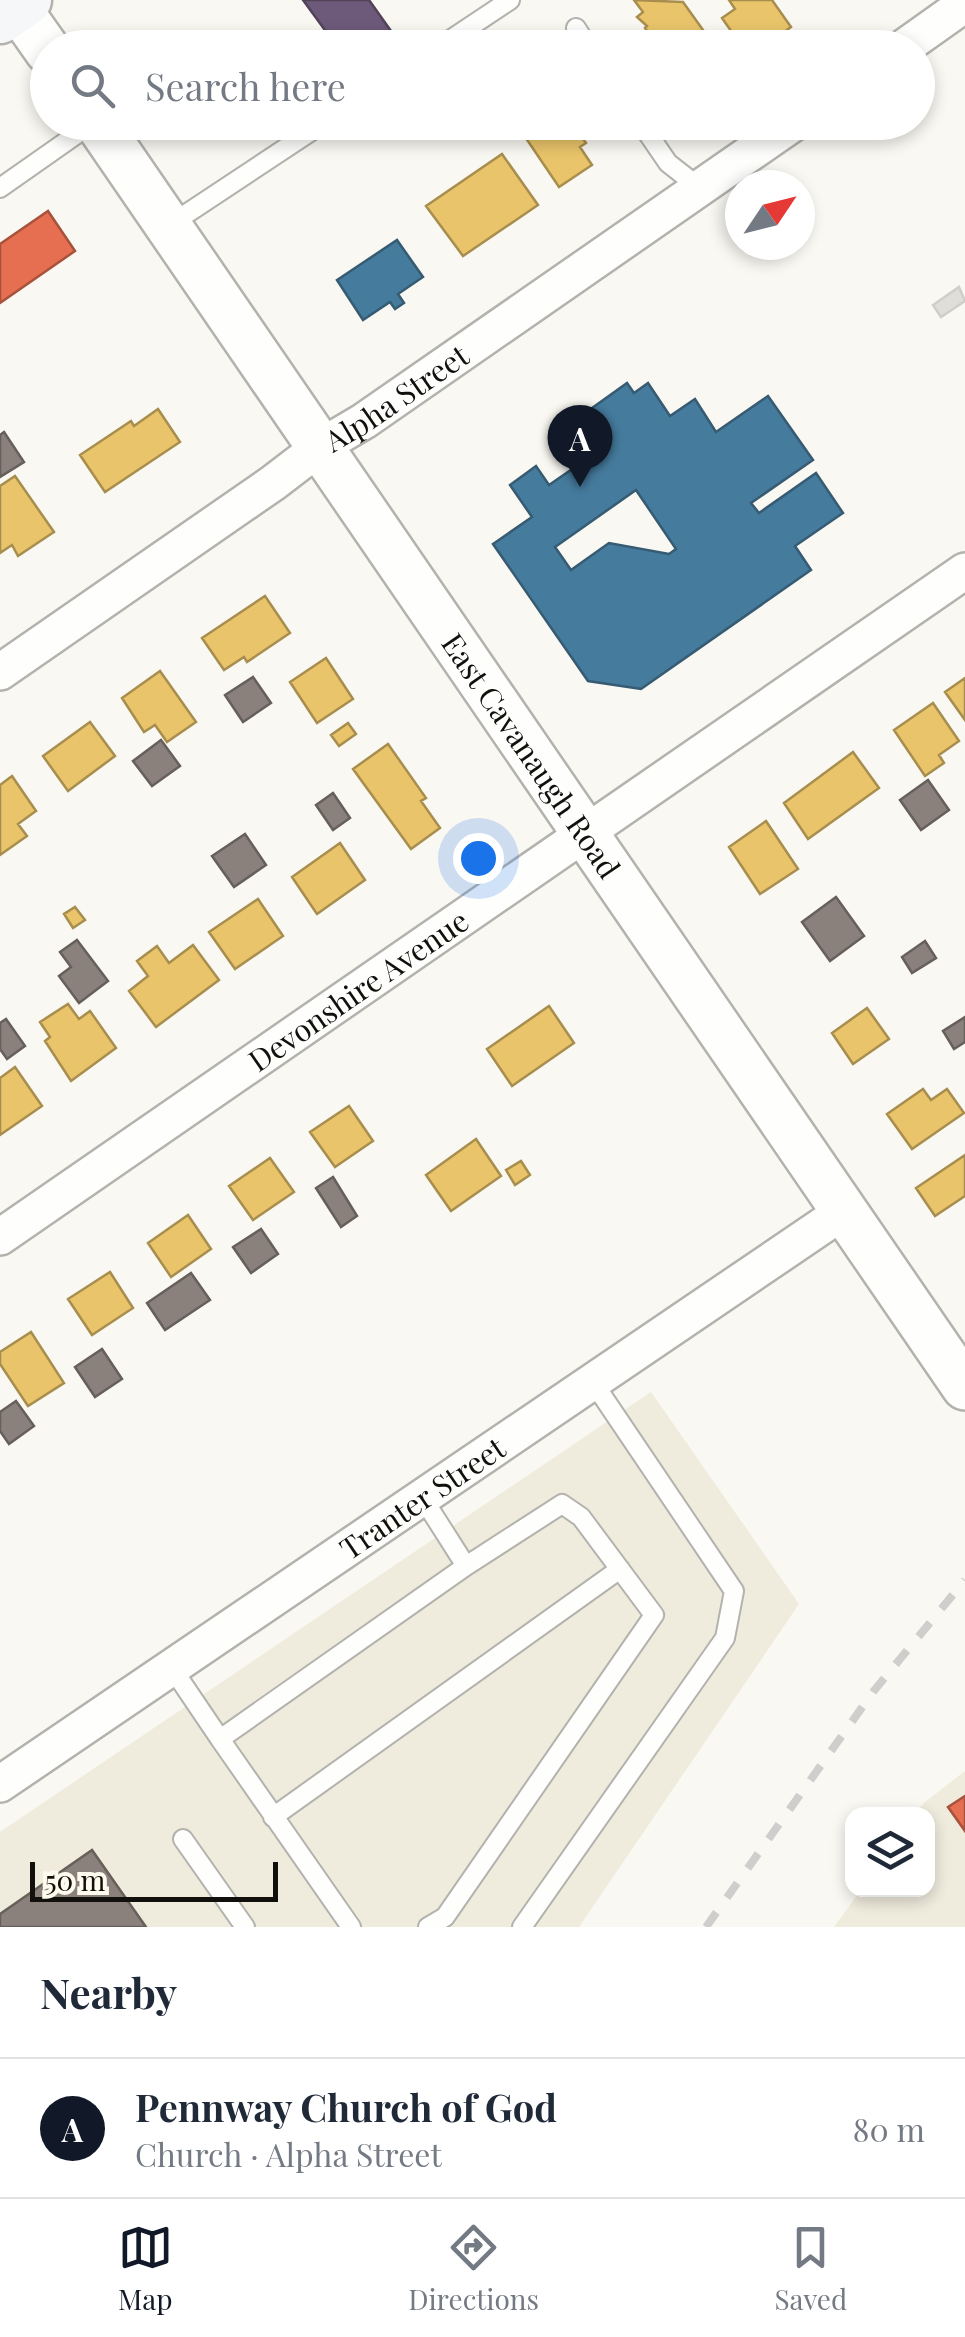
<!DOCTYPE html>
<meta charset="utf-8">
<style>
body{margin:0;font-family:"Playfair Display",serif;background:#f2f2f3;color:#1f2937}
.controls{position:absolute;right:30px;bottom:30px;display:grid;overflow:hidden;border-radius:20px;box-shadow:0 5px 15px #0003}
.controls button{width:90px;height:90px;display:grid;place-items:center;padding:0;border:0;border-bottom:2px solid #e0e1e3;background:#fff;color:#1f2937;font:50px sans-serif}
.compass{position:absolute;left:725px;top:170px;width:90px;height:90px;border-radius:50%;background:#fff;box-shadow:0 5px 15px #0003;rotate:55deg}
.scale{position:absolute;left:30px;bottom:25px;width:248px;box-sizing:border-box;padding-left:10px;border:5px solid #12100c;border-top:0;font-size:28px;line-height:35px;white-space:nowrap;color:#12100c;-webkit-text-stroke:8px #fefaee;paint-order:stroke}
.you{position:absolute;left:478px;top:858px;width:35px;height:35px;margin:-25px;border:8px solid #fff;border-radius:50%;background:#1a73e8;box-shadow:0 0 0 15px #1a73e833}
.badge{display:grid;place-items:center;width:65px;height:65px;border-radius:50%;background:#111827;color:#fff;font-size:32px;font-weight:700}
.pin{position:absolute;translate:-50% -82px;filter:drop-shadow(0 2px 5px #0008)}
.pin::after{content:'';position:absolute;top:52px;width:35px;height:30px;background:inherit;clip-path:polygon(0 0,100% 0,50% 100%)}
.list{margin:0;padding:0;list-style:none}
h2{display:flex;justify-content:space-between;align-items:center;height:130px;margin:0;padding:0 40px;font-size:42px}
h2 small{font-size:32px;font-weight:400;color:#747a83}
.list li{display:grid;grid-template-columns:65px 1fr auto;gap:30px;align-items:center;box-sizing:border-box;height:140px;padding:0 40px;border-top:2px solid #e0e1e3}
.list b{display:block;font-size:38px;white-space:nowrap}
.list p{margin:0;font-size:32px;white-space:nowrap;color:#747a83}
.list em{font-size:32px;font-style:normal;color:#747a83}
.icon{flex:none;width:55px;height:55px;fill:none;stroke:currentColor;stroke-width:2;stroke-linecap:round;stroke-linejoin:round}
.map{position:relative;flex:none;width:965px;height:1927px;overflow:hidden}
.search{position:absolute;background:#fff;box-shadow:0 5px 15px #0003;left:30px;right:30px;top:30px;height:110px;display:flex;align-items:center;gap:25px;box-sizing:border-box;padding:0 35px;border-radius:55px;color:#747a83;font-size:38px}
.sheet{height:270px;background:#fff}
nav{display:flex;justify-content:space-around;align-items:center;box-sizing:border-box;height:140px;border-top:2px solid #e0e1e3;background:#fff;font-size:28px;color:#747a83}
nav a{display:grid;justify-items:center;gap:5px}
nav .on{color:#111827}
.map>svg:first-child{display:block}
.built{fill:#efebdd}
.homes{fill:#e9c46a;stroke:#a88e4e;stroke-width:2.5}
.shops{fill:#e76f51;stroke:#a7523c;stroke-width:2.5}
.offices{fill:#6d597a;stroke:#524359;stroke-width:2.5}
.public{fill:#457b9d;stroke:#365b72;stroke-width:2.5;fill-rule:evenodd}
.industry{fill:#8a817c;stroke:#665f5a;stroke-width:2.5}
.building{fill:#dfded9;stroke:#d0cec9;stroke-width:2.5}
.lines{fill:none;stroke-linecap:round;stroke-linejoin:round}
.service-casing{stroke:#b3b2ad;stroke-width:22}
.minor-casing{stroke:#b3b2ad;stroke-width:40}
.tertiary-casing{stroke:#b3b2ad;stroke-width:50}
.secondary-casing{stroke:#b3b2ad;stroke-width:55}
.service{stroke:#fefefd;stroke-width:18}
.minor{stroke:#fefefd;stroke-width:35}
.tertiary{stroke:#fefefd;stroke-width:45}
.secondary{stroke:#f6f7f9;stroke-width:50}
.rail{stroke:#cfcecc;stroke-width:8;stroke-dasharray:18 18;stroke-linecap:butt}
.labels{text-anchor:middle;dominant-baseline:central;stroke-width:10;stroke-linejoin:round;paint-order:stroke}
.street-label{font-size:30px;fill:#12100c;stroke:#fefaee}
</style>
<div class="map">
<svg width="965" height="1927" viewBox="0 0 965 1927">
<rect width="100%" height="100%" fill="#faf8f2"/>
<path class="built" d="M 651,1392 L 799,1604 L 579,1927 L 0,1927 L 0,1832 Z
M 965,1771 L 965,1927 L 834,1927 L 861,1890 L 928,1890 L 928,1814 L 915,1814 L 925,1802 Z"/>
<path class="homes" d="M 634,0 L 683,2 L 708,37 L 704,40 L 710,48 L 659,48 L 645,28 L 647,26 L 637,17 L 643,12 Z
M 729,0 L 772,0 L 791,27 L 762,48 L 743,48 L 722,18 L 735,9 Z
M 515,122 L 571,122 L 586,143 L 580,147 L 592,165 L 559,187 Z
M 502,154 L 538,205 L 463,256 L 426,206 Z
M 158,409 L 180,442 L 105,492 L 80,455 L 131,421 L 134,426 Z
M 15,476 L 54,532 L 18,556 L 12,545 L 0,553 L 0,486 Z
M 265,596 L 290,633 L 247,662 L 244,657 L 224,670 L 202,638 Z
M 326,658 L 353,699 L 317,723 L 290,682 Z
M 160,671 L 196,722 L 167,742 L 155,725 L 144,732 L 122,698 Z
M 965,678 L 965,720 L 945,692 Z
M 933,703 L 959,741 L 939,755 L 944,763 L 925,776 L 894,730 Z
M 90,722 L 115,756 L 68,791 L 43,756 Z
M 348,723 L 356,734 L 339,746 L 331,735 Z
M 388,744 L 426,798 L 421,801 L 440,828 L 411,849 L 353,769 Z
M 853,752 L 879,788 L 808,839 L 784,803 Z
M 12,776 L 36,811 L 18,824 L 27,836 L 0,855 L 0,785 Z
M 766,821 L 798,869 L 760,894 L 729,847 Z
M 340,843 L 365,880 L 317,914 L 292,877 Z
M 258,899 L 283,936 L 235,969 L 209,932 Z
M 75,907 L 85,920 L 73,928 L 64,914 Z
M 193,945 L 219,980 L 156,1027 L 129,991 L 148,976 L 137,961 L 157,946 L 169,963 Z
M 68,1004 L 79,1019 L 90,1011 L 116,1048 L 71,1081 L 45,1041 L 50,1037 L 40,1022 Z
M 549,1006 L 574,1043 L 512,1086 L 487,1049 Z
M 867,1008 L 889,1039 L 853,1064 L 832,1033 Z
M 15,1067 L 42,1106 L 0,1135 L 0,1078 Z
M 923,1089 L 931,1100 L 947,1089 L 964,1113 L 912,1149 L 887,1114 Z
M 349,1106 L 373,1141 L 335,1167 L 310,1132 Z
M 476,1139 L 501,1176 L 451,1211 L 426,1175 Z
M 965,1155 L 965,1196 L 935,1216 L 916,1188 Z
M 270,1158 L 294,1192 L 253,1220 L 229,1186 Z
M 521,1161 L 530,1175 L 515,1185 L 506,1170 Z
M 188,1215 L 211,1249 L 171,1277 L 148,1243 Z
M 110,1272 L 133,1308 L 92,1335 L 68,1299 Z
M 31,1332 L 64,1383 L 28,1406 L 0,1364 L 0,1352 Z"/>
<path class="shops" d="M 48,211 L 75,251 L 0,303 L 0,244 Z
M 965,1796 L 965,1831 L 948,1807 Z"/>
<path class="offices" d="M 303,0 L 369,0 L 391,31 L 368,48 L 338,48 Z
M 229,122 L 258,122 L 239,136 Z"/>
<path class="public" d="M 397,240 L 423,277 L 398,294 L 404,303 L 395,309 L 390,302 L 363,320 L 337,280 Z
M 627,383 L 634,393 L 648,383 L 670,416 L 695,399 L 716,432 L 768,396 L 813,460 L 751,503 L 759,513 L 816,473 L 843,513 L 795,546 L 811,570 L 641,689 L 588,681 L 493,544 L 532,517 L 510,485 L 536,466 L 549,485 L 607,445 L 585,413 ZM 636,490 L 676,549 L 669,554 L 609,543 L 571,570 L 555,547 Z"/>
<path class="industry" d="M 4,432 L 24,462 L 0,477 L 0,435 Z
M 253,677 L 271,703 L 243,722 L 225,695 Z
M 161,740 L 180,766 L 152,786 L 133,761 Z
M 928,780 L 949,810 L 921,830 L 900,800 Z
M 333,793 L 350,818 L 333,830 L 316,805 Z
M 245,834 L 266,865 L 234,887 L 212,856 Z
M 836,897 L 864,936 L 830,961 L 802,922 Z
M 77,940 L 108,981 L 79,1003 L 59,976 L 71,967 L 60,952 Z
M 925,941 L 936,958 L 912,973 L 902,957 Z
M 965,1017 L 965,1042 L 954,1049 L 943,1031 Z
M 6,1019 L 25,1046 L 7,1059 L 0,1049 L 0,1023 Z
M 333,1177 L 357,1216 L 341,1227 L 316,1188 Z
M 261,1229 L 278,1254 L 251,1273 L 233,1247 Z
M 191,1273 L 210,1300 L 165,1330 L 147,1303 Z
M 102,1349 L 122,1379 L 95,1397 L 75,1367 Z
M 16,1401 L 34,1426 L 9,1444 L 0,1431 L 0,1412 Z
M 92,1850 L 146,1927 L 0,1927 L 0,1914 Z"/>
<path class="building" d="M 959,287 L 965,301 L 941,317 L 933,305 Z"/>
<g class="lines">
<defs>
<path id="service" d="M 576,28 L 589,48
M 438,48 L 510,0
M 640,122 L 668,163 L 700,188
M 0,188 L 94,122
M 171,224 L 325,122
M 172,1668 L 220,1739 L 466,1566 L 422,1497
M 220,1739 L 351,1927
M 273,1817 L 620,1569
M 183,1839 L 245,1927
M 428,1927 L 445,1917 L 654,1615 L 581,1517 L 562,1504 L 466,1566
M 522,1927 L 725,1638 L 734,1591 L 593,1382"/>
<g id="minor">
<path d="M 903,48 L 965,4"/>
<path id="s1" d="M 0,672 L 273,483 L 320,447 L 364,421 L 795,122"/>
<path id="s2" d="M 0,1237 L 965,571"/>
<path id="s3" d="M 0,1784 L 844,1211"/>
</g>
<g id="tertiary">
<path d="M 12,0 L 48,51"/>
<path id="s4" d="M 97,122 L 965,1387"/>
</g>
<path id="secondary" d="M 0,18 L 26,0"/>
</defs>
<use href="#service" class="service-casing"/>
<use href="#minor" class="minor-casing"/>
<use href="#tertiary" class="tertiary-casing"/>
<use href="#secondary" class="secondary-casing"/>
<use href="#service" class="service"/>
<use href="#minor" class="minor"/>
<use href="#tertiary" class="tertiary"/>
<use href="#secondary" class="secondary"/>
<path class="rail" d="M 706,1927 L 873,1692 L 965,1580"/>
</g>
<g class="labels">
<g class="street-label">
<text stroke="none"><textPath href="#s1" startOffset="482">Alpha Street</textPath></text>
<text stroke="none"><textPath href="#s4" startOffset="768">East Cavanaugh Road</textPath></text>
<text stroke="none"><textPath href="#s2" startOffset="435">Devonshire Avenue</textPath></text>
<text stroke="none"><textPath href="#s3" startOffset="510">Tranter Street</textPath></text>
</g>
</g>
</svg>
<div class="controls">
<button><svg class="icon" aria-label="layers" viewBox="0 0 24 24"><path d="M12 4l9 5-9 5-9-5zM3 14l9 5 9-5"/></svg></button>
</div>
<svg class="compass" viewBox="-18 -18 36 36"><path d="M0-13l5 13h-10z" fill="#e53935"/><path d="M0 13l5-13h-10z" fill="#747a83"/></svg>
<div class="scale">50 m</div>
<div class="you"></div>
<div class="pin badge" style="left:580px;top:487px">A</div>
<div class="search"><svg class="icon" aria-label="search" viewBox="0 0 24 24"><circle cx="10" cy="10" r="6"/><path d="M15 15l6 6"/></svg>Search here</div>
</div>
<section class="sheet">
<h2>Nearby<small></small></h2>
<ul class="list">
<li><span class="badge">A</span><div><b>Pennway Church of God</b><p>Church · Alpha Street</p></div><em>80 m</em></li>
</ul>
</section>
<nav>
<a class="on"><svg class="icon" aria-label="map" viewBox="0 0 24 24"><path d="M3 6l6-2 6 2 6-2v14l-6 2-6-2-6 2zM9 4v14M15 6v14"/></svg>Map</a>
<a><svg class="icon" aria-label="directions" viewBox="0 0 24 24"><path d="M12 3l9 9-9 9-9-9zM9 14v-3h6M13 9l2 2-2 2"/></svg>Directions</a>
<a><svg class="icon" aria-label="saved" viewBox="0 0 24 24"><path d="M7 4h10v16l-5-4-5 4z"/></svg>Saved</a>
</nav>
